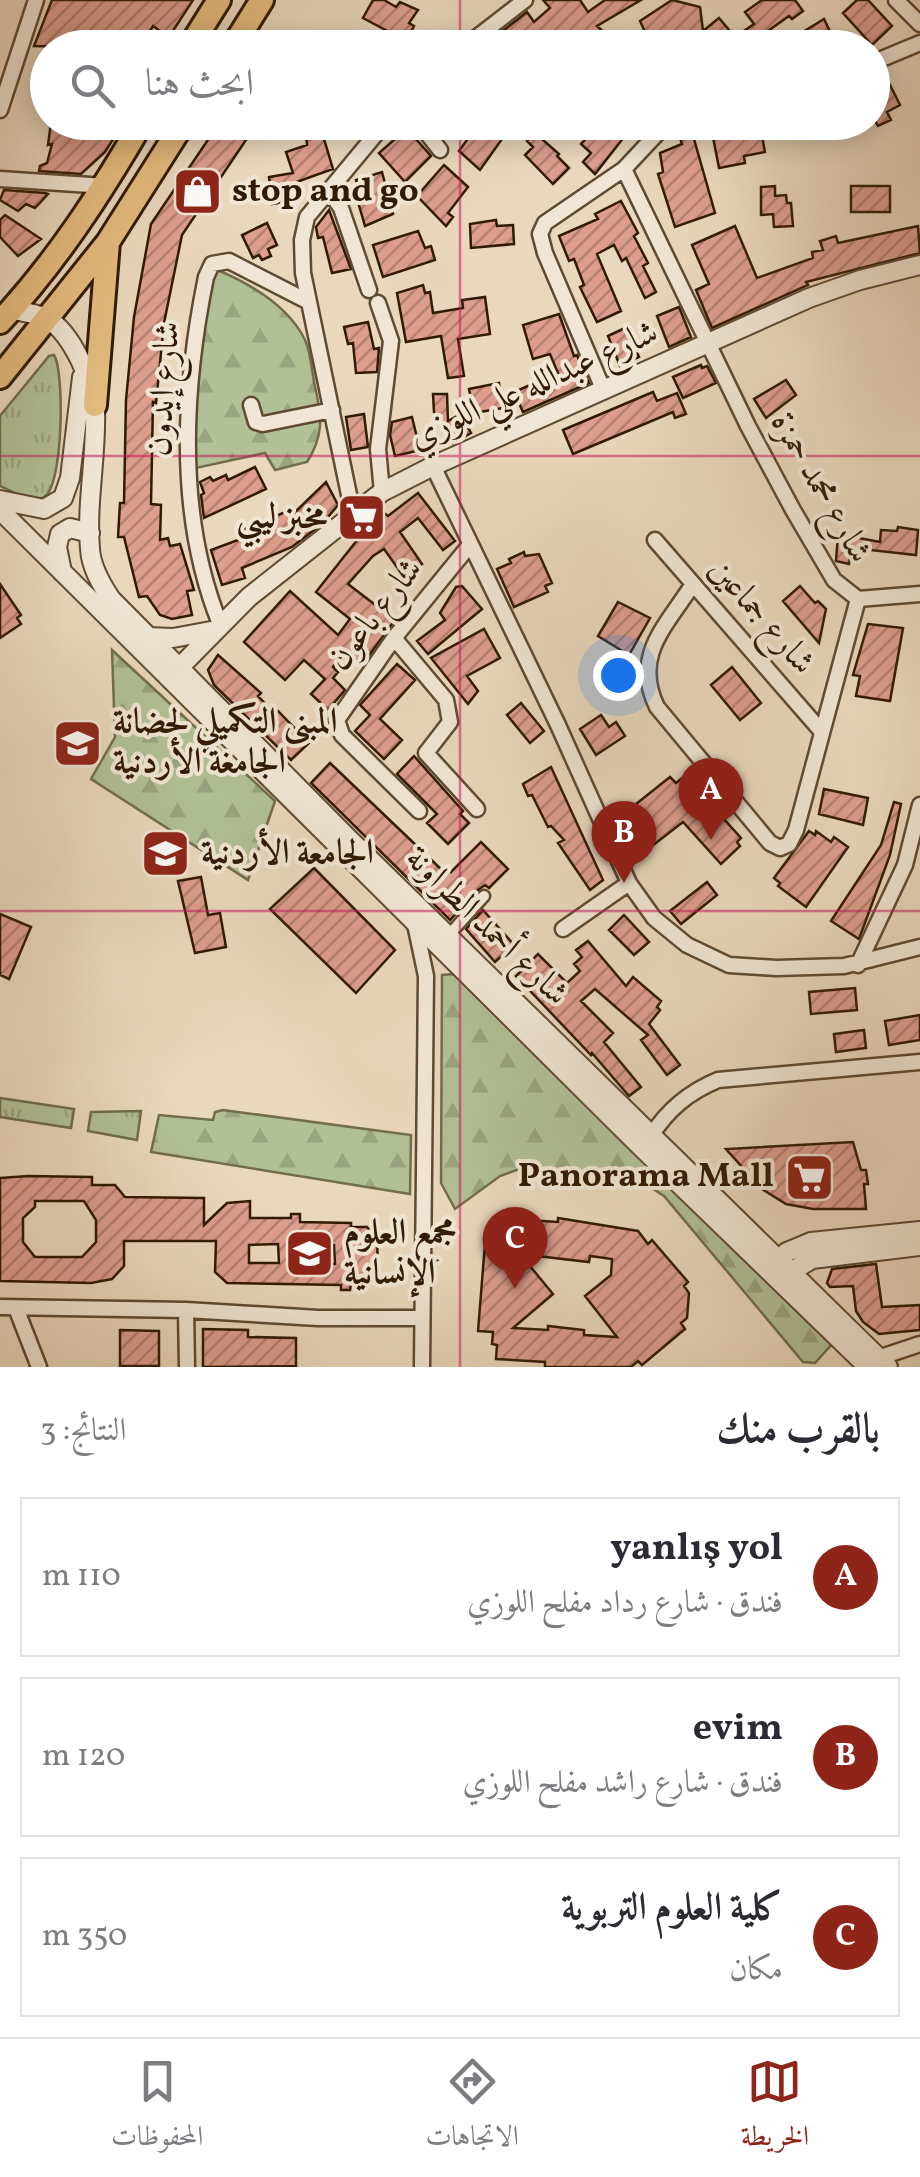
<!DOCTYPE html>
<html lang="ar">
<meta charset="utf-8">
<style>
body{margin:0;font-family:Vollkorn,Amiri,serif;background:#f2f2f3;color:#2b2b33;direction:rtl}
.you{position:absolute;left:618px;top:675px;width:35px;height:35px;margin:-25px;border:8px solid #fff;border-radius:50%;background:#1a73e8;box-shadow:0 0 0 15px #1a73e833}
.badge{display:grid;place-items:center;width:65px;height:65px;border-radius:50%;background:#8f2418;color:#fff;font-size:32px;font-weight:700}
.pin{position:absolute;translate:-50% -82px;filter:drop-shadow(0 2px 5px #0008)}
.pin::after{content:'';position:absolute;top:52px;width:35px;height:30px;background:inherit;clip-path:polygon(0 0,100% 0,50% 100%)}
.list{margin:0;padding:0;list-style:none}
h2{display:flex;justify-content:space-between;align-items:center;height:130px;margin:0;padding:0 40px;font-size:42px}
h2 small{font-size:32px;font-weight:400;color:#7c7c81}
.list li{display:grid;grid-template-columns:65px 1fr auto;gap:30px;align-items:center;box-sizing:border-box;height:160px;margin:0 20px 20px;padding:0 20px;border:2px solid #e1e1e2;border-radius:0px}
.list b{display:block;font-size:38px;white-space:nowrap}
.list p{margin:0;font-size:32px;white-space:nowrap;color:#7c7c81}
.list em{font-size:32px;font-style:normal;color:#7c7c81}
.icon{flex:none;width:55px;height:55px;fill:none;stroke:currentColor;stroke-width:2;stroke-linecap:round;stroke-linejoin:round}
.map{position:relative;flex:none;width:920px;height:1367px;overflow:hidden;direction:ltr}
.search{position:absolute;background:#fff;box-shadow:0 5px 25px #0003;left:30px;right:30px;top:30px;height:110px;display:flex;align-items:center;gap:25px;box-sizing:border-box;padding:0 35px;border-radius:55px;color:#7c7c81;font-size:38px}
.sheet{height:670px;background:#fff}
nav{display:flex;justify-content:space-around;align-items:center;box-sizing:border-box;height:140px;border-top:2px solid #e1e1e2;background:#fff;font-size:28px;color:#7c7c81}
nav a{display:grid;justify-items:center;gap:5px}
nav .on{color:#8f2418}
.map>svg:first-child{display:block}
.grass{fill:url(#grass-tufts);stroke:#716d4d;stroke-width:2.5}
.forest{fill:url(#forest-firs);stroke:#716d4d;stroke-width:2.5}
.building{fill:url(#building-hatch);stroke:#311a04;stroke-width:2.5;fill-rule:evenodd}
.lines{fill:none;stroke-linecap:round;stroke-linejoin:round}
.pedestrian-casing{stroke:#5f4a32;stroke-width:15}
.minor-casing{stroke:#5f4a32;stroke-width:19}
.tertiary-casing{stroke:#5f4a32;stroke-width:22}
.primary-casing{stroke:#311a04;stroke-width:28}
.pedestrian{stroke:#f1e6d5;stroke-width:10}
.minor{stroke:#f1e6d5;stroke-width:14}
.tertiary{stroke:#f1e6d5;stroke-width:18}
.primary{stroke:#e5bc7f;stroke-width:22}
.grid{fill:none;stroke:#c2185b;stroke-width:2.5;stroke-opacity:0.55}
.labels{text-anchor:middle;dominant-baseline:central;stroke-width:8;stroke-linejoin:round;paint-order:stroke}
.poi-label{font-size:35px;font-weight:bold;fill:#311a04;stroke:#f1e6d5;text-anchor:start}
.street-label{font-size:35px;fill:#311a04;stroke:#f1e6d5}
</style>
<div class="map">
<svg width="920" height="1367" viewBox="0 0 920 1367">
<defs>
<pattern id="grass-tufts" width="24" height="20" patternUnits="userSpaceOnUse" patternTransform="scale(2.5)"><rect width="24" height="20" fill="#b1c096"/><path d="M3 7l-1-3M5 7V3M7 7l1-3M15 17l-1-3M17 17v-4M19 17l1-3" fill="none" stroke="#99a480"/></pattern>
<pattern id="forest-firs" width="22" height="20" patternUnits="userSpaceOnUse" patternTransform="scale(2.5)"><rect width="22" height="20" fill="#b1c096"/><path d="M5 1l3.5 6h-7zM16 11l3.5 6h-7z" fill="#99a480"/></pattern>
<pattern id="building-hatch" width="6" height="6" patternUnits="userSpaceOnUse" patternTransform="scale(2.5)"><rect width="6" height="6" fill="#dd9e8e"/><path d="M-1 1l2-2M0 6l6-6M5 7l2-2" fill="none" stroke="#b48072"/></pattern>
</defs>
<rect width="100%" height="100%" fill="#ead8be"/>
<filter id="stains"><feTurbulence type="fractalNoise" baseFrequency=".002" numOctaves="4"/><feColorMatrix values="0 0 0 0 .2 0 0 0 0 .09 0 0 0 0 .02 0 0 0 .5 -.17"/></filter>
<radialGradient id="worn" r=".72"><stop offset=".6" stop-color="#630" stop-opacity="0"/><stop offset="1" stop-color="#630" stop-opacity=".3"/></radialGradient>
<path class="grass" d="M 54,355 C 65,373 63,488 44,497 C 32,504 12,491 0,486 L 0,416 L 49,356 Z
M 0,1098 L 74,1109 L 71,1128 L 0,1117 Z
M 141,1111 L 137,1140 L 88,1131 L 91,1112 Z"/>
<path class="forest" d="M 220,271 C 252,285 289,307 305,340 C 311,353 312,373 315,387 C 322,416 324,436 307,462 L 275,470 L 265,453 L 191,469 L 190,428 L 211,273 Z
M 112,650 L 275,801 L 248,880 L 91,779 L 115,737 Z
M 454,974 L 833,1343 L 815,1363 L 803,1362 L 664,1196 L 650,1187 L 551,1179 L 519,1169 L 500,1176 L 455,1209 L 441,1183 L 442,975 Z
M 223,1110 L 411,1135 L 410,1194 L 151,1152 L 159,1115 L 213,1120 L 215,1112 Z"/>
<path class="building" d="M 52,0 L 193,0 L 169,37 L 153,26 L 141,46 L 122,35 L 111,48 L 34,46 Z
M 373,0 L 384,0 L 396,7 L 400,2 L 418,10 L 409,23 L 414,26 L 402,48 L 386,48 L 393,34 L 363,18 Z
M 543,0 L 580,0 L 588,12 L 605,0 L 641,0 L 597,26 L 621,48 L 481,48 L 527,12 L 534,22 L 550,8 Z
M 672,0 L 700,7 L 703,31 L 719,18 L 735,37 L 754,24 L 745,12 L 762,0 L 795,0 L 803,11 L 792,19 L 789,16 L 744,48 L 675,48 L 656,36 L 653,38 L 649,32 L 646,34 L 640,21 Z
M 857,0 L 868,0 L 892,26 L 872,45 L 843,13 Z
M 824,19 L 838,48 L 777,48 L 806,30 Z
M 890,85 L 900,105 L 887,112 L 891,120 L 878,126 L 872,116 L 872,94 Z
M 51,122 L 124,122 L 105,152 L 81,174 L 39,171 L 40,166 L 47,163 L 52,144 L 48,145 Z
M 220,122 L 258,122 L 182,235 L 164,323 L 156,403 L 153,402 L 151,504 L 161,505 L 160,540 L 168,538 L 170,546 L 180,544 L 194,590 L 187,591 L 192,615 L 172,619 L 160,615 L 147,596 L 139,597 L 124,537 L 118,537 L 120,503 L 124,503 L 126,400 L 134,317 L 151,224 Z
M 399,122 L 407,122 L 407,129 L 431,156 L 405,182 L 379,153 L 395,139 L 390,134 Z
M 447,122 L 496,122 L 507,132 L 480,170 L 459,151 L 474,130 L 468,124 L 457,133 Z
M 602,122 L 617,122 L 628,132 L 595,174 L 583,162 L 591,153 L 581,144 Z
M 733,122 L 746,122 L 747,128 L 760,125 L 765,152 L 744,156 L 745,163 L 719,168 L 711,127 Z
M 321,129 L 333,169 L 288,185 L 290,201 L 272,204 L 269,177 L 293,173 L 286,152 L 307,145 L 306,134 Z
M 692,132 L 715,213 L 675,227 L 658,174 L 663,172 L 660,153 L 682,144 L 679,135 Z
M 535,133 L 559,154 L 557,156 L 569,168 L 553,184 L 525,155 L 533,147 L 527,141 Z
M 444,165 L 468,187 L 448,213 L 453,217 L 446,226 L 417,196 Z
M 382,172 L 393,214 L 365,226 L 354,188 L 358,187 L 356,180 Z
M 775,186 L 775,196 L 786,195 L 787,203 L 791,203 L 793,226 L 774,227 L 773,214 L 761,215 L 761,187 Z
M 851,186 L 890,186 L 890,212 L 851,212 Z
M 4,190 L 45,193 L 48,194 L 35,208 L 26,204 L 18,211 L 0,200 Z
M 621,201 L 638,233 L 634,236 L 648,263 L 643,266 L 656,292 L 645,298 L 626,258 L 622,261 L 614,245 L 597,254 L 621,311 L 597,322 L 580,287 L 584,285 L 574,259 L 569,261 L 559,236 L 598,219 L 595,214 Z
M 329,210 L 351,269 L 332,273 L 323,237 L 318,238 L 316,227 Z
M 5,215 L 41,239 L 18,256 L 0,237 L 0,220 Z
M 496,220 L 497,226 L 513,225 L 514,244 L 471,248 L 470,224 Z
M 267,223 L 277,245 L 268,249 L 271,256 L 262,260 L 259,255 L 253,258 L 242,235 Z
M 735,226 L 757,278 L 813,258 L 812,252 L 823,250 L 820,241 L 836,236 L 838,243 L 918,226 L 920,253 L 806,282 L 808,285 L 712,328 L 696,290 L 709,284 L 692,245 Z
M 418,231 L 425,248 L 431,246 L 435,260 L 383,277 L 373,245 Z
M 423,285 L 425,293 L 430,292 L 433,313 L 463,308 L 462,300 L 485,297 L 490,334 L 458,339 L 464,376 L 448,378 L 441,336 L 406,342 L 397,293 Z
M 679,307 L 691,337 L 669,347 L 657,316 Z
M 559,314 L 574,356 L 577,355 L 589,383 L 523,412 L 514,392 L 558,373 L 550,354 L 533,359 L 523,325 Z
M 368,322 L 374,349 L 379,348 L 377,372 L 356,373 L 353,343 L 348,344 L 344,327 Z
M 625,328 L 639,357 L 620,366 L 608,336 Z
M 701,365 L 702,368 L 707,366 L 716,383 L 683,398 L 673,377 Z
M 786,380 L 796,395 L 766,418 L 754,399 Z
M 499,383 L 503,408 L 474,413 L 469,389 Z
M 653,392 L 657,401 L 677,393 L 686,414 L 675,418 L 673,412 L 573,454 L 563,430 Z
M 433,394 L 447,394 L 448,421 L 461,414 L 471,433 L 453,443 L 434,412 Z
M 364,414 L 368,447 L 351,450 L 346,417 Z
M 412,417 L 420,450 L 395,456 L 390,435 L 392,422 Z
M 255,467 L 266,489 L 204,518 L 201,495 L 204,493 L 200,482 L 210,477 L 213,481 L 226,475 L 228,480 Z
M 326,482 L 338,505 L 322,524 L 292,547 L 242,568 L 245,578 L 222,585 L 211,550 L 246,537 L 243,530 L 290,510 L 292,515 Z
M 418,493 L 455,541 L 443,550 L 418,518 L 400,532 L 422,564 L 404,577 L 384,549 L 373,556 L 348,584 L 395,620 L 362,665 L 345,652 L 333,667 L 338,672 L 333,678 L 345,690 L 328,710 L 311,694 L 325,679 L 304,660 L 285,680 L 244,642 L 290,591 L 338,635 L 350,619 L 316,592 L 358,539 L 356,536 L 384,513 L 388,516 Z
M 898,527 L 918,530 L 916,555 L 862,549 L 860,560 L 850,558 L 849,564 L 836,561 L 838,534 L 880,542 L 881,530 L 897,531 Z
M 524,552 L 525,556 L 539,554 L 552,583 L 545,586 L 548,592 L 514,607 L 497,569 L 511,563 L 509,559 Z
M 0,584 L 21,615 L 17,618 L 21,624 L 0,638 Z
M 462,586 L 482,609 L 428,654 L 417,641 L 445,620 L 440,613 L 456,587 Z
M 800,586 L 815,603 L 818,601 L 826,609 L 819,643 L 783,601 Z
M 618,602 L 650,618 L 629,655 L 598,636 Z
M 868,624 L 903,628 L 890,701 L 856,696 L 860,676 L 853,675 Z
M 484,629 L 500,658 L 467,676 L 478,691 L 468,704 L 431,658 Z
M 218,655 L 261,693 L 258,696 L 275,714 L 278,711 L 309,743 L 291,760 L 214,685 L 208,670 Z
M 397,664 L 415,680 L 380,719 L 402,740 L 384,759 L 355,731 L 370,715 L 360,705 Z
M 732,667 L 761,703 L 740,720 L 711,685 Z
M 521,703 L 544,731 L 530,743 L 507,715 Z
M 601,715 L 609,727 L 616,722 L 625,736 L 596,755 L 580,729 Z
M 414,756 L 463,811 L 460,814 L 469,823 L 448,844 L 427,823 L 437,814 L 397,774 Z
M 330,763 L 445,873 L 449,869 L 451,872 L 481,842 L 508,869 L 489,888 L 485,885 L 478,890 L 450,920 L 311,783 Z
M 551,767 L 603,880 L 590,890 L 558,843 L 564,840 L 551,826 L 548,827 L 532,795 L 528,796 L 523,784 Z
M 670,777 L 676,783 L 681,779 L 696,797 L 691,801 L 707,819 L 712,814 L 717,821 L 722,817 L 741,838 L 737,842 L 740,846 L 721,864 L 683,822 L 652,846 L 626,812 Z
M 824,789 L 868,798 L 863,825 L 819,814 Z
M 894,802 L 901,804 L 890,855 L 859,939 L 831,921 L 881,845 Z
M 809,831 L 815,835 L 816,831 L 831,842 L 834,837 L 848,847 L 806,907 L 778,886 L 780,883 L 774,878 Z
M 314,868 L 395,950 L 356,993 L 270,909 Z
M 201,877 L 208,915 L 220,913 L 226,947 L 195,953 L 178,881 Z
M 707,882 L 717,895 L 681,924 L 670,911 Z
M 483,910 L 514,945 L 495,962 L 466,929 Z
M 0,914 L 31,927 L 9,979 L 0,975 Z
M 624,915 L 649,942 L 634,955 L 609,930 Z
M 588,941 L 626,986 L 633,977 L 661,1001 L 657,1007 L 660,1010 L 649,1024 L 680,1065 L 667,1075 L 641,1040 L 648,1035 L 595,989 L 581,1001 L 613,1033 L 604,1042 L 641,1087 L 629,1096 L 592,1053 L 591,1055 L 516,976 L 538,954 L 567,983 L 580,971 L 574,964 L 582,957 L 576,950 Z
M 855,988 L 857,1010 L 811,1014 L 809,992 Z
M 920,1015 L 920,1040 L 889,1045 L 885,1021 Z
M 864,1030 L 866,1048 L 836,1052 L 834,1034 Z
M 853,1142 L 861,1170 L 866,1170 L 868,1184 L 864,1184 L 866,1209 L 813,1209 L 786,1204 L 762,1189 L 726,1149 Z
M 28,1176 L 92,1177 L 92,1185 L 115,1185 L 125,1197 L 204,1198 L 204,1225 L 227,1203 L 250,1201 L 250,1218 L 291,1218 L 291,1214 L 300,1214 L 300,1222 L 351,1223 L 351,1227 L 367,1227 L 377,1238 L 378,1273 L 366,1285 L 351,1284 L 350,1290 L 341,1290 L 341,1285 L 227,1283 L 215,1272 L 216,1241 L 124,1241 L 124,1266 L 112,1279 L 91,1283 L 0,1281 L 0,1178 ZM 35,1201 L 84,1201 L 96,1220 L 96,1242 L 82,1257 L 35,1257 L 23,1242 L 23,1218 L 35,1207 ZM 278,1244 L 279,1263 L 249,1263 L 249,1245 ZM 334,1245 L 335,1264 L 305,1264 L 305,1246 Z
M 558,1218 L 638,1231 L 648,1244 L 652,1240 L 688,1282 L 684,1286 L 689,1293 L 687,1318 L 681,1323 L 685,1329 L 642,1365 L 638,1361 L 631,1367 L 545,1367 L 545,1362 L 496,1359 L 497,1345 L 492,1344 L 493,1332 L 478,1331 L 485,1244 L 500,1245 L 506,1219 L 558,1222 ZM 520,1254 L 589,1262 L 590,1256 L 612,1259 L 611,1275 L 585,1296 L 617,1337 L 584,1335 L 584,1330 L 548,1326 L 548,1330 L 513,1328 L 553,1294 Z
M 876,1264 L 882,1307 L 920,1305 L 920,1330 L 879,1334 L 863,1322 L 856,1311 L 853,1286 L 830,1287 L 827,1283 L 832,1269 Z
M 203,1329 L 248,1330 L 248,1337 L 296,1338 L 296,1366 L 203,1367 Z
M 120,1330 L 159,1331 L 159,1366 L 120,1366 Z"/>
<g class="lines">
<defs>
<path id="pedestrian" d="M 448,936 L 484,896"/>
<path id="minor" d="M 896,0 L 920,24
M 463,48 L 525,0
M 872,63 L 920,43
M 0,110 L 36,0
M 418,122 L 440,150
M 624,169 L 748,426 L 793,510 L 834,580 L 858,599 L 920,594
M 0,179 L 105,186
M 329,190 L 341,208 L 369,290
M 378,303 L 391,341 L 378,449 L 382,492
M 604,391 L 545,253 L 540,234 L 545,223 L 624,169 L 668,122
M 251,405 L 256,422 L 263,424 L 332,410
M 433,466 L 558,725 L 629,883 L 654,918 L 687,945 L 729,965 L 776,968 L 844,966 L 920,947
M 353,514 L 303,273 L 302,240 L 307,217 L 386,122
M 655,540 L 822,732
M 693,584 C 666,626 632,656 657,707 L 770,843 L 780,848 L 789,844 L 796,830 L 858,599
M 220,624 C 176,515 183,390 206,277 L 212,264 L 229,261 L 309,302
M 394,638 L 446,700 L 450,722 L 426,753 L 477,809
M 419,811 L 342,735 L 337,720 L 394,638 L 469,546
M 415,924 L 426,976 L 422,1367
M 563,929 L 629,883
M 858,965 L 905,865 L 920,805
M 651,1136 C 668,1109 689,1092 718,1080 L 920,1062
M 0,1307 L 186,1310 L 318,1318 L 421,1318
M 16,1308 L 39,1367
M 186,1310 L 187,1367
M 878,1358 L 920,1344"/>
<path id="tertiary" d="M 12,309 C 24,313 39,313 49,320 C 72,334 93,382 95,408 C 97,455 86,502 90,549 C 91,567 101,584 111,599 L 347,837 L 888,1367
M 0,500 L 44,509 L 63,498 L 70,478 L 82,377
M 0,510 L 636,1142 L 868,1367
M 62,572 L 57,547 L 60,534 L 70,528 L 90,533
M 147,637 L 173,638 L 211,631
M 172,675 L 249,597 L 382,492 L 433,466 L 809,298 L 860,280 L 920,265
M 769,1268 L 787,1252 L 811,1242 L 920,1231
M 784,1276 L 812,1259 L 920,1246"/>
<path id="primary" d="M 189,48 L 219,0
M 232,48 L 262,0
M 0,322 C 56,262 101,193 142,122
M 0,377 L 108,242 L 184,122
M 95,405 L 108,242"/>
</defs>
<use href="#pedestrian" class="pedestrian-casing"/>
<use href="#minor" class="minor-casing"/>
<use href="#tertiary" class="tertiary-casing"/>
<use href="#primary" class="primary-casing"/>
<use href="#pedestrian" class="pedestrian"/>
<use href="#minor" class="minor"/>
<use href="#tertiary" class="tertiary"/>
<use href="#primary" class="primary"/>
</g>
<path class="grid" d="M 460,0 L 460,48M 460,122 L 460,1367M 0,456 L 920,456M 0,911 L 920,911"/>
<defs>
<symbol id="shop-square" viewBox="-11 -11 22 22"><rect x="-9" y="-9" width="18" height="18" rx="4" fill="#8f2418" stroke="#f1e6d5"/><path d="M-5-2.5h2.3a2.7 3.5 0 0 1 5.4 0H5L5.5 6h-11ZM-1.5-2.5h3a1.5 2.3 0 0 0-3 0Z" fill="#fff"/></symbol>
<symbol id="supermarket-square" viewBox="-11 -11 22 22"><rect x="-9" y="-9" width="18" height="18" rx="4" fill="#8f2418" stroke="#f1e6d5"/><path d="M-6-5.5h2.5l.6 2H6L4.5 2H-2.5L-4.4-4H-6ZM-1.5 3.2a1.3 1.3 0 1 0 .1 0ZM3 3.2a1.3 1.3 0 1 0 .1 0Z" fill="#fff"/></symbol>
<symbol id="school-square" viewBox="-11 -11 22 22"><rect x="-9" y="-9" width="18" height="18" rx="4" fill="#8f2418" stroke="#f1e6d5"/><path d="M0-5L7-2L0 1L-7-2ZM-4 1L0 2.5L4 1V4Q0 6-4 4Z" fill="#fff"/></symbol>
<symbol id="university-square" viewBox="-11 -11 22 22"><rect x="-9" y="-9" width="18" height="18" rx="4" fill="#8f2418" stroke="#f1e6d5"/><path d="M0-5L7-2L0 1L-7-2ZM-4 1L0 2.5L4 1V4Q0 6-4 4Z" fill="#fff"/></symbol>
</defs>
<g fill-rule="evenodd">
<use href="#shop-square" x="170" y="164" width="55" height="55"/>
<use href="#supermarket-square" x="334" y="490" width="55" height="55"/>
<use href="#school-square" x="50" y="716" width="55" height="55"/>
<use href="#university-square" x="138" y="826" width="55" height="55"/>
<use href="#supermarket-square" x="782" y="1150" width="55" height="55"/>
<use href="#university-square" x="282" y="1226" width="55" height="55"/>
</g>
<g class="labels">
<g class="poi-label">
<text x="232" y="192">stop and go</text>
<text x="327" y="518" text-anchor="end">مخبز ليبي</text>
<text x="113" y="723">المبنى التكميلي لحضانة<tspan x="113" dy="40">الجامغة الأردنية</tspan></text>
<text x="201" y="854">الجامعة الأردنية</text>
<text x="774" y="1177" text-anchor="end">Panorama Mall</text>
<text x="344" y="1234">مجمع العلوم<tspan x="344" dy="40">الإنسانية</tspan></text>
</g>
<g class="street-label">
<text transform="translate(534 386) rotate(-24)">شارع عبدالله علي اللوزي</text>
<text transform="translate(165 389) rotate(-86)">شارع إيدون</text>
<text transform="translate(820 488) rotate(60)">شارع محمد حمزة</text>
<text transform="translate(376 615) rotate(-52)">شارع باعون</text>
<text transform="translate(761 617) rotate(49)">شارع جماعين</text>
<text transform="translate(486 927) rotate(44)">شارع أحمد الطراونة</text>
</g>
</g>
<rect width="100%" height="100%" filter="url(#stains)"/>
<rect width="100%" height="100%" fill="url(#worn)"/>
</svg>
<div class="you"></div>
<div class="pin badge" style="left:711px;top:840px">A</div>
<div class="pin badge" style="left:624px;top:883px">B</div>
<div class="pin badge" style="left:515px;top:1289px">C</div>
<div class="search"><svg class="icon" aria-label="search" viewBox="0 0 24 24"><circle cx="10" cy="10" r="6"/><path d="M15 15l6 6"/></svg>ابحث هنا</div>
</div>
<section class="sheet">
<h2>بالقرب منك<small>النتائج: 3</small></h2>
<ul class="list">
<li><span class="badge">A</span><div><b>yanlış yol</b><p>فندق · شارع رداد مفلح اللوزي</p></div><em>110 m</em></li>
<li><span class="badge">B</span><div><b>evim</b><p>فندق · شارع راشد مفلح اللوزي</p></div><em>120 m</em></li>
<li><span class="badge">C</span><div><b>كلية العلوم التربوية</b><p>مكان</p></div><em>350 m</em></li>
</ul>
</section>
<nav>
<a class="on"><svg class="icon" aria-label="map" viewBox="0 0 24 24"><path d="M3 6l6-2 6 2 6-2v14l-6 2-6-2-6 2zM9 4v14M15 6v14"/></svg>الخريطة</a>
<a><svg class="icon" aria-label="directions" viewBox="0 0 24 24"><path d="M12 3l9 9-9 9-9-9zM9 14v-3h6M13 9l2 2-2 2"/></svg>الاتجاهات</a>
<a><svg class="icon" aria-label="saved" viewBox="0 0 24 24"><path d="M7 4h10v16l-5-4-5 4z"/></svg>المحفوظات</a>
</nav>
